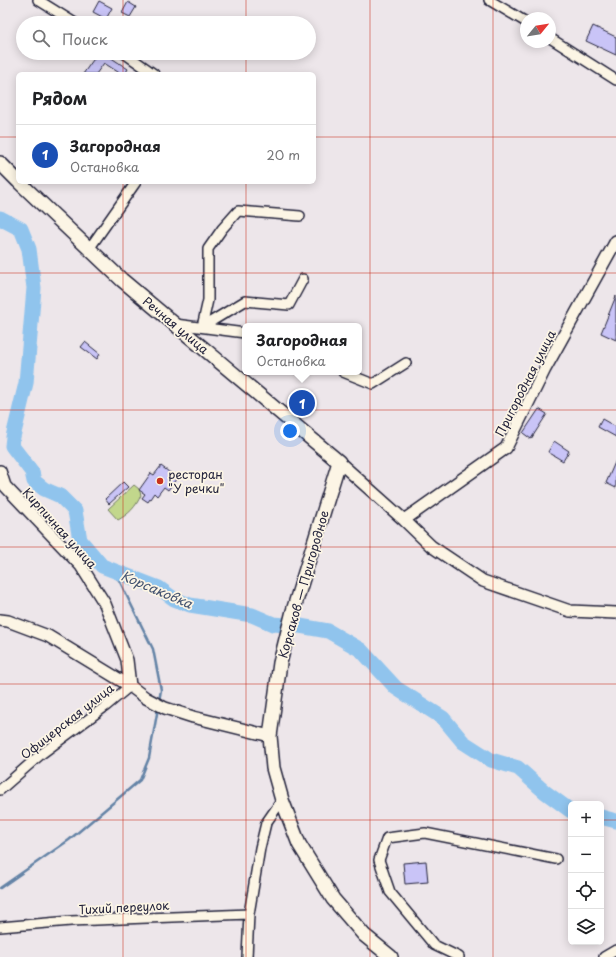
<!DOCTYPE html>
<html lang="ru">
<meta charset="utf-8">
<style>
body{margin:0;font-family:"Playpen Sans",sans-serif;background:#f2f2f2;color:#202124}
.controls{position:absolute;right:12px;bottom:12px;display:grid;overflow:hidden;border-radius:6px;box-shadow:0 2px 10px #0003}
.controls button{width:36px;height:36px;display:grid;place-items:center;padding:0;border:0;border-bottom:1px solid #e0e0e0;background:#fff;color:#202124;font:20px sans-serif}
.compass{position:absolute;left:520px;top:12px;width:36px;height:36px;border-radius:50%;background:#fff;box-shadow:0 2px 10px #0003;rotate:60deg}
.you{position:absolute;left:290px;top:431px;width:14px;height:14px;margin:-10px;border:3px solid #fff;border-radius:50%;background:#1a73e8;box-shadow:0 0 0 6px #1a73e833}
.badge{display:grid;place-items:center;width:26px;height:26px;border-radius:50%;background:#c8321e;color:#fff;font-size:13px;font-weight:700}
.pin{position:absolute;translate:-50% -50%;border:2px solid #fff;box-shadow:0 1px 4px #0006}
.popup{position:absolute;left:242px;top:323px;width:120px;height:52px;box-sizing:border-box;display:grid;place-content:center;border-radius:6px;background:#fff;filter:drop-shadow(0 1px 3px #0005);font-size:13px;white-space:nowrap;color:#757577}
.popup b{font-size:15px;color:#202124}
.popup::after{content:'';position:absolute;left:50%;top:100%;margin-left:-8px;border:8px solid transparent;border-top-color:#fff}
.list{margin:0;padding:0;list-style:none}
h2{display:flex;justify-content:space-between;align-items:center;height:52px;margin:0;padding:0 16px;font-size:17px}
h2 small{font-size:13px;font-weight:400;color:#757577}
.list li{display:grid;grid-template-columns:26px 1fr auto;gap:12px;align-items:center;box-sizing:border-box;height:60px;padding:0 16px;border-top:1px solid #e0e0e0}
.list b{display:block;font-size:15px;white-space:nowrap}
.list p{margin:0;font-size:13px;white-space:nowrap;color:#757577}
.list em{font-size:13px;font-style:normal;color:#757577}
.icon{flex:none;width:22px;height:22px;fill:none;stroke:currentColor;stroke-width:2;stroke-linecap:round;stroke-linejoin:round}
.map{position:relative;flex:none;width:616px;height:957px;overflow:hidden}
.search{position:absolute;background:#fff;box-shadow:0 2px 10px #0003;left:16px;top:16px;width:300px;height:44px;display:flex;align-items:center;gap:10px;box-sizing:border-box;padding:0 14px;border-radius:22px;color:#757577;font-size:15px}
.panel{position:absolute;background:#fff;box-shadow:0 2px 10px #0003;left:16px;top:72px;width:300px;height:112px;border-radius:6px}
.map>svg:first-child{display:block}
.green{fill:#c2d78c;stroke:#727c64}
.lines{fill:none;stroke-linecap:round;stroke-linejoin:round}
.stream{stroke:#6483a6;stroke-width:2.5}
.river{stroke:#90c4ed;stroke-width:15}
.building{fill:#c9c4f7;stroke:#22223b}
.minor-casing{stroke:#22223b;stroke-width:12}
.tertiary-casing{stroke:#22223b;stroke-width:14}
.secondary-casing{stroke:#22223b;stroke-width:16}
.minor{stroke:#fcf5e5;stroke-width:9}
.tertiary{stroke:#fcf5e5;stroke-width:11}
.secondary{stroke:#fcf5e5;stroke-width:13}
.grid{fill:none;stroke:#c8321e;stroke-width:1;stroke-opacity:0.55}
.poi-dot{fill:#c8321e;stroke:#fcf5e5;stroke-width:1.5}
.labels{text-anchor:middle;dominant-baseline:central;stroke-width:3.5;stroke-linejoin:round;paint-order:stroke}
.street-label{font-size:12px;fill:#22223b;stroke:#fcf5e5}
.poi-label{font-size:12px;fill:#22223b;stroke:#fcf5e5;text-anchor:start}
.water-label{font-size:13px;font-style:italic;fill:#435370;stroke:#fcf5e5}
</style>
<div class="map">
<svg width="616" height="957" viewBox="0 0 616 957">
<rect width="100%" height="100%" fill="#ede6ea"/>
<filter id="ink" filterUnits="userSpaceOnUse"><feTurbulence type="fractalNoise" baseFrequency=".025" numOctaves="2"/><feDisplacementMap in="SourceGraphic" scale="8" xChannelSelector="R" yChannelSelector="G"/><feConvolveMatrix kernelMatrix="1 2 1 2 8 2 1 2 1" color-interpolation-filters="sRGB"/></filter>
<g filter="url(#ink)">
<path class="green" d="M 134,485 L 139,489 L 141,495 C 136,507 129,514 118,520 L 108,509 Z"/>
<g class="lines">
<path class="stream" d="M 102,566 L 119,580 L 153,649 L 161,690 L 159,701
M 0,888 L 69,840 L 140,780 L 149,758 L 158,708"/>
<path class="river" d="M 0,218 L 21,229 L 29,249 L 34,288 L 26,383 L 13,437 L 12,446 L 32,472 L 34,481 L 44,489 L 60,496 L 75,511 L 80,540 L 102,566 L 159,588 L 174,599 L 190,605 L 252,615 L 273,624 L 300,626 L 328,631 L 361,650 L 396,688 L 443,718 L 463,742 L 491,760 L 518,768 L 545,792 L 571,811
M 601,817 L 616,821"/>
</g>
<path class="building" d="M 99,1 L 112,8 L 106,19 L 93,12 Z
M 128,2 L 136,7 L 130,17 L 122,13 Z
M 593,26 L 616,37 L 616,55 L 586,41 Z
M 98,53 L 104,53 L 128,69 L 125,74 L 121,74 L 104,63 L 96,74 L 83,74 Z
M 616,296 L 616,340 L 601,333 Z
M 85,342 L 100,354 L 97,359 L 81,347 Z
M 539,409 L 547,414 L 531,439 L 523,433 Z
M 602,419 L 616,427 L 616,437 L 598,427 Z
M 554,441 L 569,451 L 563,461 L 548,452 Z
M 616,460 L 616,488 L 606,483 Z
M 161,466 L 177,478 L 168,490 L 164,487 L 157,496 L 154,493 L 148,502 L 142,498 L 145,494 L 139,490 L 151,473 L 154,475 Z
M 123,482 L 128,487 L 109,504 L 105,499 Z
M 426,861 L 428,882 L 405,884 L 403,863 Z"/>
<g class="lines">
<defs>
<path id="minor" d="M 38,0 L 75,23
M 489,0 L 526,22
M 550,38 L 616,80
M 124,53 L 154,74
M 89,249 L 136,182
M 175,324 L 245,333
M 202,327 L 208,300 L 208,249 L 222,229 L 238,211 L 300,216
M 202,327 L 245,301 L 289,305 L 303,279
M 343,372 L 373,384 L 406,363
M 0,790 L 40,755 L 106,706 L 130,686
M 0,927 L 71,921 L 249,914
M 247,957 L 249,914 L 260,848 L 266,823 L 282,800
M 459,957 L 434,945 L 390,892 L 379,860 L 387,838 L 425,833 L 556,859
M 604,957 L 616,950"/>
<path id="tertiary" d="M 339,462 L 404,520 L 431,546 L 483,581 L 570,611 L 616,613
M 0,471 L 5,486 L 81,566 L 105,604 L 127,660 L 130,686
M 404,520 L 506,448 L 545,369 L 616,241
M 0,620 L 8,621 L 48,636 L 130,686 L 146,698 L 165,708 L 193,717 L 270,736"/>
<path id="secondary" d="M 0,163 L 18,181
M 19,182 L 122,280 L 339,462 L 293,611 L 280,663 L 270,736 L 273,768 L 282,800 L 299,844 L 333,899 L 364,935 L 391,957"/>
</defs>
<use href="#minor" class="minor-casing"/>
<use href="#tertiary" class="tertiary-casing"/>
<use href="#secondary" class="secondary-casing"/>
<use href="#minor" class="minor"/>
<use href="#tertiary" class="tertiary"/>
<use href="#secondary" class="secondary"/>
</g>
</g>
<path class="grid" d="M 123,0 L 123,23M 246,0 L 246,23M 370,0 L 370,957M 493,0 L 493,957M 123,53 L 123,74M 246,53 L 246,74M 0,137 L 18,137M 314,137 L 616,137M 123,182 L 123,957M 246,182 L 246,957M 0,273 L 616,273M 0,410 L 616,410M 0,547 L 616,547M 0,684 L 616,684M 0,820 L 571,820M 601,820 L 616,820"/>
<circle class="poi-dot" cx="160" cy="481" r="4"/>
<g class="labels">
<g class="street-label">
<text transform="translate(176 325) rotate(40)">Речная улица</text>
<text transform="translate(525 383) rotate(-63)">Пригородная улица</text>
<text transform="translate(60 528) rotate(48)">Кирпичная улица</text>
<text transform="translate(303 584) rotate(-74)">Корсаков — Пригородное</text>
<text transform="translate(67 721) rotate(-38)">Офицерская улица</text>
<text transform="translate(124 907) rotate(-3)">Тихий переулок</text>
</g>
<g class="poi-label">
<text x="168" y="474">ресторан<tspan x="168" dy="14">"У речки"</tspan></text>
</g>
<g class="water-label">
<text transform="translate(157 589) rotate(23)">Корсаковка</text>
</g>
</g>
</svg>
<div class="controls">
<button>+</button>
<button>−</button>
<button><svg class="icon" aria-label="locate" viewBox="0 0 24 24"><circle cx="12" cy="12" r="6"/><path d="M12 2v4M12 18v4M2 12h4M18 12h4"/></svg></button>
<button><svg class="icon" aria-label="layers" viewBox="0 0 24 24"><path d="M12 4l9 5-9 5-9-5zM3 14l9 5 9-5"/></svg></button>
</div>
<svg class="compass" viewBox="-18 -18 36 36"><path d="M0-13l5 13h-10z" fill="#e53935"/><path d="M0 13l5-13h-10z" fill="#757577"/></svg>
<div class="you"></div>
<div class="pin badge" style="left:302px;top:403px;background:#1a4fb4">1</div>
<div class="popup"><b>Загородная</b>Остановка</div>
<div class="search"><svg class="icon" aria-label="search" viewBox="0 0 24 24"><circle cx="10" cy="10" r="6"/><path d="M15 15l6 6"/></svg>Поиск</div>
<section class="panel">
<h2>Рядом<small></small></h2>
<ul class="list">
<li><span class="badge" style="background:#1a4fb4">1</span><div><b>Загородная</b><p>Остановка</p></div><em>20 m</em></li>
</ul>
</section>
</div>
